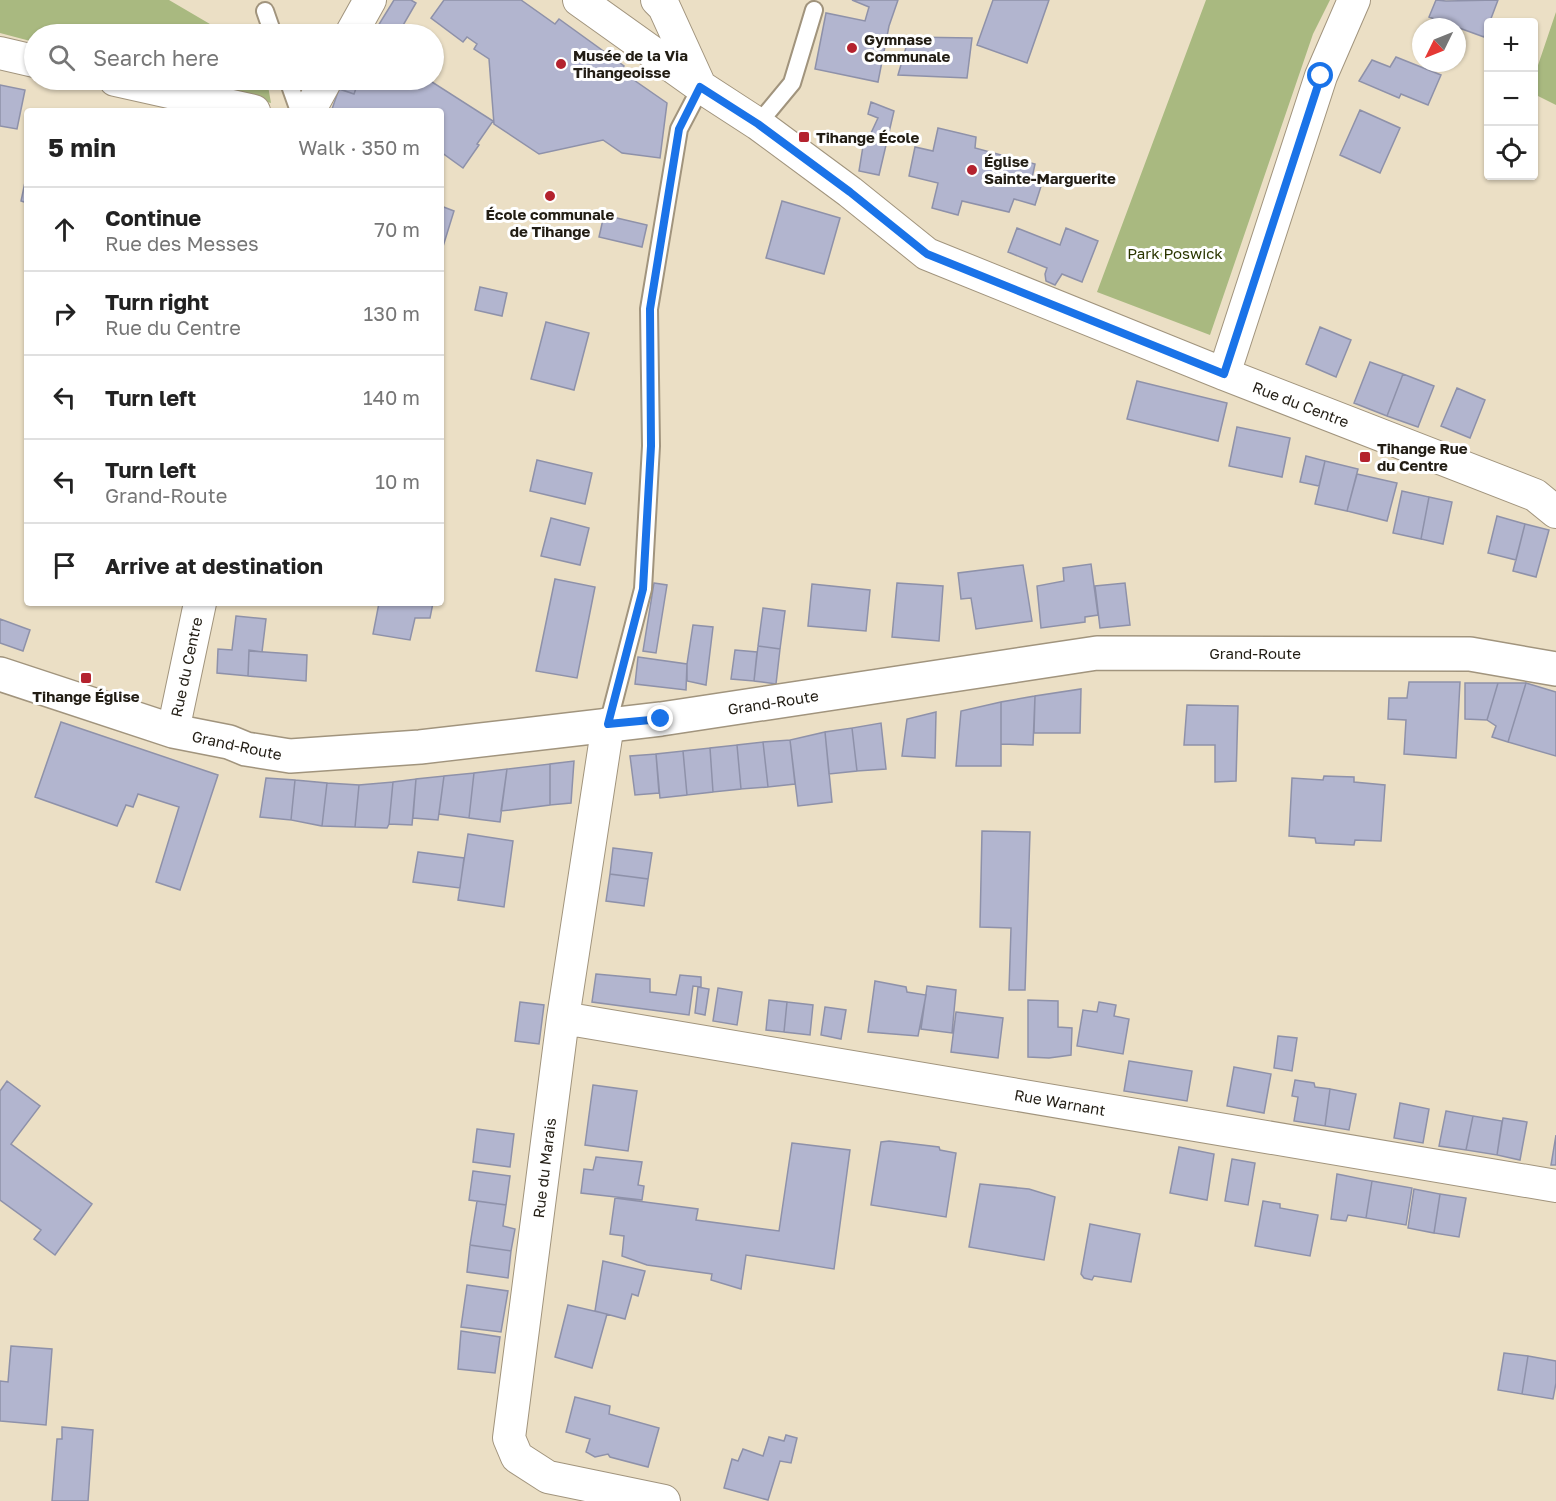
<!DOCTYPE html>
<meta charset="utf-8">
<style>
body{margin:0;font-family:"Golos Text",sans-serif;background:#f6f6f6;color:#222}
.controls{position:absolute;right:18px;top:18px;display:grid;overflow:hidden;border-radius:6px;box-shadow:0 2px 4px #0004}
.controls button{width:54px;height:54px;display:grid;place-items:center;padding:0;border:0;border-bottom:2px solid #e0e0e0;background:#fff;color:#222;font:30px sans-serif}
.compass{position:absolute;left:1412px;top:18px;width:54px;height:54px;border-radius:50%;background:#fff;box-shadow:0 2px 4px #0004;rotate:227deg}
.stop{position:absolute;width:18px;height:18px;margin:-14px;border:4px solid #1a73e8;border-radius:50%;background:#fff}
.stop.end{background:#1a73e8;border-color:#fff;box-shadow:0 2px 6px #0008}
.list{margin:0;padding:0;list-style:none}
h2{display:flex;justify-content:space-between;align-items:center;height:78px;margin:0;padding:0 24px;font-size:26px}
h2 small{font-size:20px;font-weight:400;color:#767676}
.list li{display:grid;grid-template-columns:39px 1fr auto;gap:18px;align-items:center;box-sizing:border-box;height:84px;padding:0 24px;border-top:2px solid #e0e0e0}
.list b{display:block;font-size:22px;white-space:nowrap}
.list p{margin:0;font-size:20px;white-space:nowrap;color:#767676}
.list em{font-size:20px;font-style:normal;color:#767676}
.icon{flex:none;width:33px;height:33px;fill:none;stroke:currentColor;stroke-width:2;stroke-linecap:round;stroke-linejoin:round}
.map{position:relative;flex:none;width:1556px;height:1501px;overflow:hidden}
.search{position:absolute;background:#fff;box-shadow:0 2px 4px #0004;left:24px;top:24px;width:420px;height:66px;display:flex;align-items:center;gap:15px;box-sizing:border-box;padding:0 21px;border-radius:33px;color:#767676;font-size:22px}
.panel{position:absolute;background:#fff;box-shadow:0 2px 4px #0004;left:24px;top:108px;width:420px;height:498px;border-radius:6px}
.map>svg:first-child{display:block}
.green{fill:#a9b980}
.building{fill:#b2b5cf;stroke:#8e91a9;stroke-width:1.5}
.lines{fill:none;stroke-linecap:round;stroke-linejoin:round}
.service-casing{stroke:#a1947d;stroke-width:20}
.minor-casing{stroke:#a1947d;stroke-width:34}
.tertiary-casing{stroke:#a1947d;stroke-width:36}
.service{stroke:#fff;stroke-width:16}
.minor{stroke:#fff;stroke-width:32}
.tertiary{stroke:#fff;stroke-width:33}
.route{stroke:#1a73e8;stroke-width:8}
.poi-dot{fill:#b4222e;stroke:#fff;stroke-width:2}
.labels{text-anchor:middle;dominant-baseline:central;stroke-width:6;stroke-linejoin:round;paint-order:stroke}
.poi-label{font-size:15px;font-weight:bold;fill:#221d14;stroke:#fff;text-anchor:start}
.park-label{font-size:15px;fill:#2b3500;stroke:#fff}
.street-label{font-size:15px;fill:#221d14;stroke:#fff}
</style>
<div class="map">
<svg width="1556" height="1501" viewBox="0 0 1556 1501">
<rect width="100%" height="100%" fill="#ebdfc5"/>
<path class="green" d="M 0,0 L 169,0 L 227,34 L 34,34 L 34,42 L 0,33 Z
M 1206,0 L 1330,0 L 1313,34 L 1210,335 L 1097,292 Z
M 1556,12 L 1556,105 L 1534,94 L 1534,77 Z
M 180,80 L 267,80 L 271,103 Z"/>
<path class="building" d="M 394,0 L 411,0 L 416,3 L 398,34 L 373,34 Z
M 444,0 L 521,0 L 555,24 L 559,19 L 624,66 L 621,71 L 667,103 L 660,158 L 622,153 L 603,140 L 539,154 L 494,124 L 489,59 L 474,49 L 477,44 L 467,37 L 463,42 L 431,18 Z
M 852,0 L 898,0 L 889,26 L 878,82 L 815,69 L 826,13 L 865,21 L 869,7 Z
M 993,0 L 1049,0 L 1027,63 L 977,45 Z
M 1436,0 L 1446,1 L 1498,0 L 1484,37 L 1429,17 Z
M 909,37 L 972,38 L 967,78 L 898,75 Z
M 1396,57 L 1441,75 L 1428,105 L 1401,94 L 1399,98 L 1359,81 L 1372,60 L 1390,67 Z
M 340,80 L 359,80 L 354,94 L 337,88 Z
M 359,80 L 429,80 L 493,121 L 477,144 L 479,145 L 463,168 L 441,152 L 441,111 L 337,111 L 332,109 L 339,89 L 354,94 Z
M 0,85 L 25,90 L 17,129 L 0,126 Z
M 871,102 L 894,111 L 879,175 L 859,171 L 865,134 L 871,133 L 878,118 L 868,114 Z
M 1360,110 L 1400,128 L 1380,173 L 1340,155 Z
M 938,128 L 976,137 L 975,148 L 1035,164 L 1032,178 L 1043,180 L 1035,205 L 1014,199 L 1009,212 L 962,201 L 958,215 L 932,208 L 938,183 L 909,176 L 915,147 L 933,151 Z
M 27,173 L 27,203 L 21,201 Z
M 782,201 L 840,218 L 824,274 L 766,258 Z
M 441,206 L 454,211 L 441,253 Z
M 604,215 L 647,225 L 642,247 L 599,237 Z
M 1017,228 L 1060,245 L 1066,228 L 1098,241 L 1082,282 L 1062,274 L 1055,285 L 1046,281 L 1045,274 L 1047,268 L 1008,252 Z
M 480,287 L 507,293 L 502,316 L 475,310 Z
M 546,322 L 589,333 L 574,390 L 531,379 Z
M 1320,327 L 1351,340 L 1336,377 L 1306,364 Z
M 1370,362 L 1403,374 L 1387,416 L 1354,403 Z
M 1403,374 L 1434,386 L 1418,427 L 1387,416 Z
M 1137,381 L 1227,403 L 1218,441 L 1127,419 Z
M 1457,388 L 1485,400 L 1470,438 L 1441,426 Z
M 1237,427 L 1290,438 L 1282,477 L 1229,466 Z
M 1306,456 L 1325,461 L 1319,486 L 1300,482 Z
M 537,460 L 592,473 L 585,504 L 530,491 Z
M 1325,461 L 1358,469 L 1347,511 L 1315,504 Z
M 1357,474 L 1397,483 L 1387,521 L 1347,511 Z
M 1402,491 L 1429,497 L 1421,539 L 1393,533 Z
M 1429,497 L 1452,502 L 1443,544 L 1421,539 Z
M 1497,516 L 1525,524 L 1516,560 L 1488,553 Z
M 551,518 L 589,528 L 580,565 L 541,556 Z
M 1525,524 L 1549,530 L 1536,577 L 1513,571 Z
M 1091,564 L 1098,615 L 1085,617 L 1085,622 L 1041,628 L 1037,586 L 1064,581 L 1063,568 Z
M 1023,565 L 1032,621 L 976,629 L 971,598 L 961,599 L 958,573 Z
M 555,579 L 595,587 L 577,678 L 536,671 Z
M 654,583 L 667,585 L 656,653 L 643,651 Z
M 897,583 L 943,586 L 939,641 L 892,637 Z
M 1125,583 L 1130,625 L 1100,628 L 1095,586 Z
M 812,584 L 870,590 L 866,631 L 808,626 Z
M 379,603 L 433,603 L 430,618 L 415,618 L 410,640 L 373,634 Z
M 763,608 L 785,611 L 780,649 L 758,646 Z
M 236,616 L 266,619 L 262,652 L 249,650 L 248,676 L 217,673 L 218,649 L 232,650 Z
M 0,619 L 30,630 L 23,651 L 0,643 Z
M 693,625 L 713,627 L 706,685 L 687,681 L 687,664 Z
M 758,646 L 780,649 L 776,684 L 754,681 Z
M 735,650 L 757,652 L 754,681 L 731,679 Z
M 249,651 L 307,655 L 306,681 L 248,676 Z
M 638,657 L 687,664 L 686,690 L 635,684 Z
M 1409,682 L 1460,682 L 1456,758 L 1404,754 L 1406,720 L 1388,719 L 1389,698 L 1407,698 Z
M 1465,683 L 1498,683 L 1487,720 L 1465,719 Z
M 1498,683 L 1526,683 L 1508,742 L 1492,737 L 1496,726 L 1487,720 Z
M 1526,683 L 1556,692 L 1556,756 L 1508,742 Z
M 1081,689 L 1080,733 L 1034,733 L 1035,696 Z
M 1035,696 L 1033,745 L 1001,744 L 1001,702 Z
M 1001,702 L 1001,766 L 956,766 L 961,711 Z
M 1187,705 L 1238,706 L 1236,781 L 1215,782 L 1215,745 L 1184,745 Z
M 936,712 L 935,758 L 902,756 L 907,719 Z
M 61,722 L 218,775 L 180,890 L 156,882 L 179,807 L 138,794 L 133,807 L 126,805 L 117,826 L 35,797 Z
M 881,723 L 886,769 L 857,771 L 852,728 Z
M 852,728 L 857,771 L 829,774 L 825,732 Z
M 825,732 L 832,802 L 798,806 L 790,740 Z
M 790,740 L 795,784 L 768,787 L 763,742 Z
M 763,742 L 768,787 L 741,789 L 737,745 Z
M 737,745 L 741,789 L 713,792 L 710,748 Z
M 710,748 L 713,792 L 687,795 L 683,751 Z
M 683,751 L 687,795 L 660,798 L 656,754 Z
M 656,754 L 659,793 L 635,795 L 630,756 Z
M 574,761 L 571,803 L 550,805 L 550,764 Z
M 550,764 L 550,805 L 501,811 L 507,769 Z
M 507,769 L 500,822 L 469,818 L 474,773 Z
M 474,773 L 469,818 L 439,814 L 444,776 Z
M 444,776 L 438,820 L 413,818 L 416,779 Z
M 1324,776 L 1354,777 L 1354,782 L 1385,785 L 1381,841 L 1355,840 L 1354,845 L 1316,843 L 1315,838 L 1289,836 L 1292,778 L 1323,780 Z
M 266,778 L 295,780 L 291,820 L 260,817 Z
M 416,779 L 412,825 L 389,824 L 393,782 Z
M 295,780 L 327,783 L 322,826 L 291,820 Z
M 393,782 L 389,824 L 387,828 L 355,827 L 359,785 Z
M 327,783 L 359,785 L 355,827 L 322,826 Z
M 982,831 L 1030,832 L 1025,990 L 1009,990 L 1011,928 L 980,927 Z
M 468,834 L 513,841 L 504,907 L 458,900 Z
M 613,848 L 652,853 L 648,879 L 610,874 Z
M 418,852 L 464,858 L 460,888 L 413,882 Z
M 610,874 L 648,879 L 644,906 L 606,901 Z
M 596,974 L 650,979 L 650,992 L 676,995 L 680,975 L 701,977 L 701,987 L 693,986 L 689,1015 L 592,1002 Z
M 875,981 L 906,987 L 907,992 L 926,995 L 918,1036 L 868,1032 Z
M 927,986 L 956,990 L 952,1033 L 921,1029 Z
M 698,987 L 709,989 L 705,1015 L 695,1013 Z
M 718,988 L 742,992 L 737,1025 L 713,1021 Z
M 769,1000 L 787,1002 L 784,1032 L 766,1030 Z
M 1028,1000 L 1058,1001 L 1058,1027 L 1072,1028 L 1071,1055 L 1049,1058 L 1028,1057 Z
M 520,1002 L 544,1005 L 539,1044 L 515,1041 Z
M 787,1002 L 813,1005 L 810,1035 L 784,1032 Z
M 1099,1002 L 1116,1005 L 1114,1016 L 1129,1019 L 1123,1054 L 1077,1046 L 1083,1010 L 1097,1012 Z
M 825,1007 L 846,1010 L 841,1039 L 821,1035 Z
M 956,1012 L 1003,1018 L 998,1058 L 951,1052 Z
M 1278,1036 L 1297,1038 L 1292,1071 L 1274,1068 Z
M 1129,1061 L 1192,1071 L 1187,1101 L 1124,1091 Z
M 1234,1067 L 1271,1074 L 1264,1113 L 1227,1106 Z
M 1295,1080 L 1314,1083 L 1315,1087 L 1330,1089 L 1325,1126 L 1294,1121 L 1298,1097 L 1292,1096 Z
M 7,1081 L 40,1106 L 11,1144 L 92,1204 L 55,1255 L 34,1239 L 41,1230 L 0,1200 L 0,1091 Z
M 593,1085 L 637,1091 L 628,1151 L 585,1145 Z
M 1330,1089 L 1356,1094 L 1349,1130 L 1325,1126 Z
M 1400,1103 L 1429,1109 L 1423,1143 L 1394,1138 Z
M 1446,1111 L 1473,1116 L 1466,1150 L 1439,1146 Z
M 1473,1116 L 1502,1121 L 1497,1155 L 1466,1150 Z
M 1503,1118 L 1527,1122 L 1520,1160 L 1497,1155 Z
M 477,1129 L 514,1134 L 510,1167 L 473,1162 Z
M 1556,1135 L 1556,1165 L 1551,1165 Z
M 889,1141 L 939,1147 L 940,1150 L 956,1153 L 946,1217 L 871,1205 L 881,1142 Z
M 792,1143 L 850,1150 L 834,1269 L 746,1255 L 741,1289 L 711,1280 L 712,1274 L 647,1265 L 622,1256 L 624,1236 L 610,1234 L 615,1198 L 698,1209 L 696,1220 L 779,1231 Z
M 1179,1147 L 1214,1154 L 1207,1200 L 1170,1193 Z
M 596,1157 L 642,1162 L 638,1185 L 644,1186 L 642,1200 L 581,1193 L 584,1169 L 593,1170 Z
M 1232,1159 L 1255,1163 L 1248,1205 L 1225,1201 Z
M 473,1171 L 510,1176 L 506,1205 L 469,1200 Z
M 1337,1174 L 1372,1181 L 1366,1218 L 1348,1215 L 1346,1221 L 1331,1219 Z
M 1372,1181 L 1412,1188 L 1406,1225 L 1366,1218 Z
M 980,1184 L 1029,1189 L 1055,1197 L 1044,1260 L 969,1247 Z
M 1414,1189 L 1440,1194 L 1434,1233 L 1408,1228 Z
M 1440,1194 L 1466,1198 L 1459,1237 L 1434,1233 Z
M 477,1201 L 506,1205 L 503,1226 L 515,1229 L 511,1251 L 470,1245 Z
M 1263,1201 L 1280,1204 L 1280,1208 L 1318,1215 L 1310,1256 L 1255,1246 Z
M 1090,1224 L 1140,1234 L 1131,1282 L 1094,1276 L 1092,1280 L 1084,1278 L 1081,1274 Z
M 470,1245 L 511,1251 L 508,1278 L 467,1272 Z
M 603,1261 L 645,1271 L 638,1296 L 632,1294 L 625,1319 L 595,1311 Z
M 467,1285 L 508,1291 L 501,1332 L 461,1327 Z
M 568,1305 L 607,1314 L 592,1368 L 555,1357 Z
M 461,1331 L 500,1337 L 495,1373 L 458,1369 Z
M 11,1346 L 52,1349 L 46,1425 L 0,1421 L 0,1381 L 8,1382 Z
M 1504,1353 L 1528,1356 L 1522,1394 L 1498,1390 Z
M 1528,1356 L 1556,1361 L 1556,1383 L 1553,1399 L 1522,1394 Z
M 575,1397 L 610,1406 L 609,1414 L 659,1428 L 648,1467 L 610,1457 L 608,1454 L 595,1457 L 586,1452 L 590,1439 L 566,1432 Z
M 62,1427 L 93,1430 L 88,1501 L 52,1501 L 57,1439 L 62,1439 Z
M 786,1435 L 797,1438 L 791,1463 L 780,1461 L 768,1500 L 724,1488 L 732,1459 L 738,1461 L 743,1449 L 763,1456 L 769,1437 L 784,1441 Z"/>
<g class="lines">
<defs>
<path id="service" d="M 265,11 L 273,34
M 288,80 L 299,111
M 758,124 L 792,83 L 814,10
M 608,724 L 643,589 L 651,446 L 649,309 L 679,129 L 701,87"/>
<path id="minor" d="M 579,0 L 701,87 L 758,124 L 850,192 L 927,254 L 1224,374 L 1535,495 L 1556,512
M 657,0 L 664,7 L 700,86
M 351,34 L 370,0
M 0,53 L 34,61
M 115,80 L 254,111
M 309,111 L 326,80
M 1224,374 L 1321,76 L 1354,0
M 608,724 L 563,1018 L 509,1438 L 517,1457 L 548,1477 L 664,1501
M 173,731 L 200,603
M 563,1018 L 1556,1186"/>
<path id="tertiary" d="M 0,674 L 173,731 L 229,742 L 246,749 L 290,756 L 420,747 L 661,719 L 1097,653 L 1470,654 L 1556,669"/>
</defs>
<use href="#service" class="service-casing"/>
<use href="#minor" class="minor-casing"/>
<use href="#tertiary" class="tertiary-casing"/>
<use href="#service" class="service"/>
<use href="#minor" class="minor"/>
<use href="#tertiary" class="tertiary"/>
</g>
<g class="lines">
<path class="route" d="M 661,719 L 608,724 L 643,589 L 651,446 L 650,309 L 679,129 L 700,87 L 758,124 L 850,192 L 927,254 L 1224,374 L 1321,76"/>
</g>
<g class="poi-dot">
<circle cx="852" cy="48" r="6"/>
<circle cx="561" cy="64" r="6"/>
<rect x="798" y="131" width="12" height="12" rx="3"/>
<circle cx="972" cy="170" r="6"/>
<circle cx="550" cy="196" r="6"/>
<rect x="1359" y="451" width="12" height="12" rx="3"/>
<rect x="80" y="672" width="12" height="12" rx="3"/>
</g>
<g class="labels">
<g class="poi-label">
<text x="864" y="39">Gymnase<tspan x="864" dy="17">Communale</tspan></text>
<text x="573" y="55">Musée de la Via<tspan x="573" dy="17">Tihangeoisse</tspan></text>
<text x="816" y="137">Tihange École</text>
<text x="984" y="161">Église<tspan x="984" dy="17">Sainte-Marguerite</tspan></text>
<text x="550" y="214" text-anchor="middle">École communale<tspan x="550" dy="17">de Tihange</tspan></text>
<text x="1377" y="448">Tihange Rue<tspan x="1377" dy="17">du Centre</tspan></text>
<text x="86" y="696" text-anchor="middle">Tihange Église</text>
</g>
<g class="park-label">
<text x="1175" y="253">Park Poswick</text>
</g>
<g class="street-label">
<text transform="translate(1301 404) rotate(21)">Rue du Centre</text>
<text x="1255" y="653">Grand-Route</text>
<text transform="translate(186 667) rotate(-78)">Rue du Centre</text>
<text transform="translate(773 702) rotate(-9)">Grand-Route</text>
<text transform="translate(237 745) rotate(12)">Grand-Route</text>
<text transform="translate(1060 1102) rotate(10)">Rue Warnant</text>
<text transform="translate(544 1168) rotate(-83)">Rue du Marais</text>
</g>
</g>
</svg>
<div class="controls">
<button>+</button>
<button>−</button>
<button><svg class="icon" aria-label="locate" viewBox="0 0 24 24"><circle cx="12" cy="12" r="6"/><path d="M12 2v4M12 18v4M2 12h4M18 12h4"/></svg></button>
</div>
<svg class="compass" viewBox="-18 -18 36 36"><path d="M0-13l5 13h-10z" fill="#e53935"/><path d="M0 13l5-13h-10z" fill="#767676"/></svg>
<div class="stop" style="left:1321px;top:76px"></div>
<div class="stop end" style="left:661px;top:719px"></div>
<div class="search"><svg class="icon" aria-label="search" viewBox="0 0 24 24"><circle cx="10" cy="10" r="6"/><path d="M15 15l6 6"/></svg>Search here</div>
<section class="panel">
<h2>5 min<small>Walk · 350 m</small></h2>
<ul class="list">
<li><svg class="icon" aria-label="ahead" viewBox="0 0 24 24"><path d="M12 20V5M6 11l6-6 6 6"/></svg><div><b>Continue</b><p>Rue des Messes</p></div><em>70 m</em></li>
<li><svg class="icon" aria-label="right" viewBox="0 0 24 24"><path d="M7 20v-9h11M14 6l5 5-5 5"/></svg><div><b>Turn right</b><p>Rue du Centre</p></div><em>130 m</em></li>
<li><svg class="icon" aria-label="left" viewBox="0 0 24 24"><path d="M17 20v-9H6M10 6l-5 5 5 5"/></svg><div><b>Turn left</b></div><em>140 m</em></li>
<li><svg class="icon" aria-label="left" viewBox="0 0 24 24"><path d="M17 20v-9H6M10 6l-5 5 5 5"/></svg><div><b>Turn left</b><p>Grand-Route</p></div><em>10 m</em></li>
<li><svg class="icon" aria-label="arrive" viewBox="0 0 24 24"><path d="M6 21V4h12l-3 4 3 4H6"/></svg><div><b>Arrive at destination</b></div></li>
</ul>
</section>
</div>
